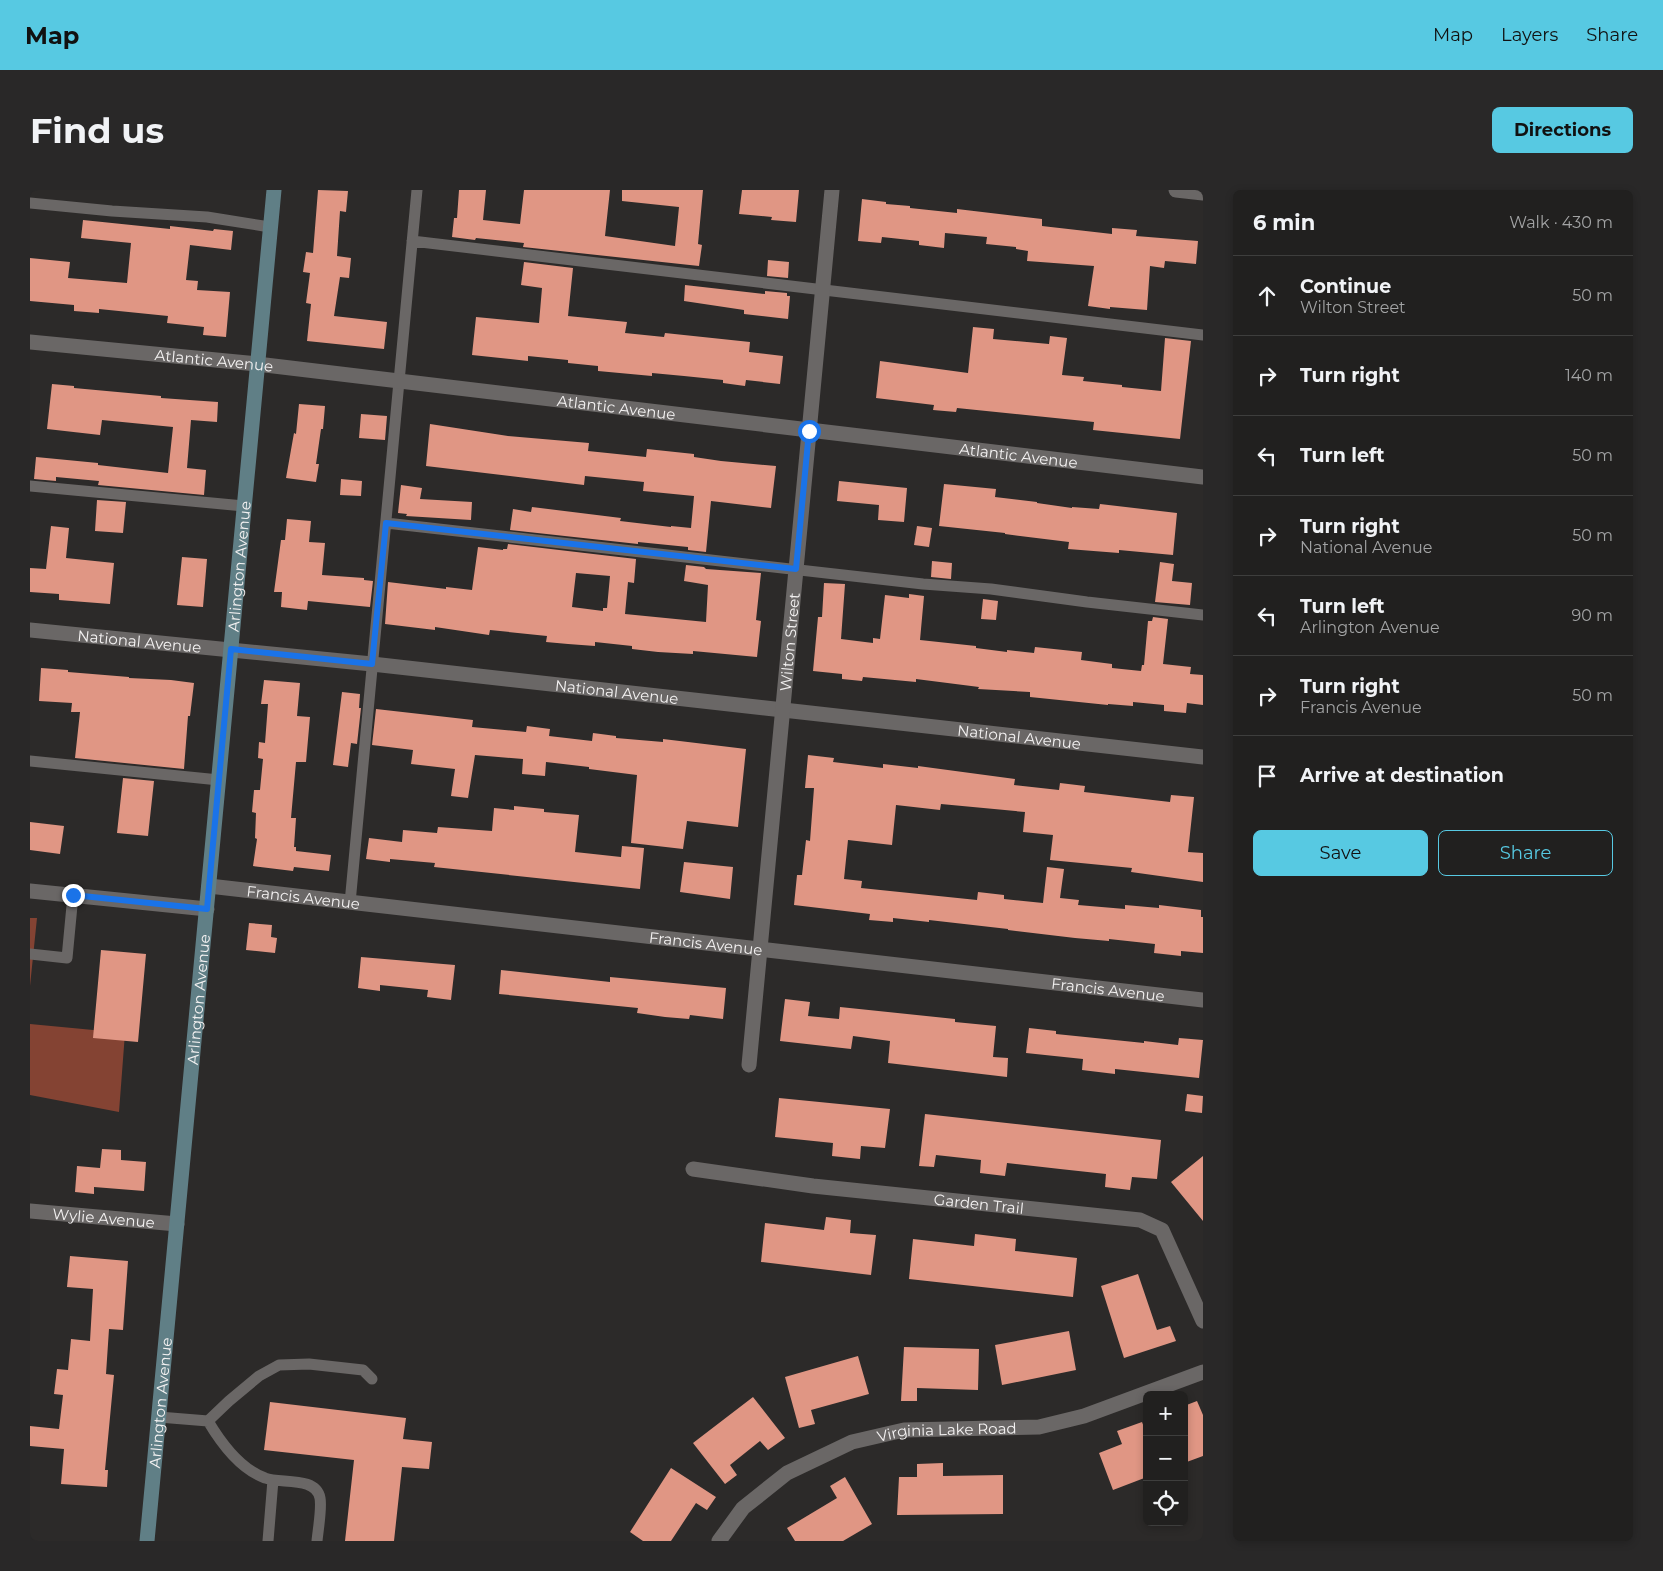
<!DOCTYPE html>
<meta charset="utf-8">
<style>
body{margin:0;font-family:Montserrat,sans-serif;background:#292828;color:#f1f3f6}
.controls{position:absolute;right:15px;bottom:15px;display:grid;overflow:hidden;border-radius:8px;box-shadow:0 2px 8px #0003}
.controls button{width:45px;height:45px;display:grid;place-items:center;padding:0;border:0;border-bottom:1px solid #3e3e3d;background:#21201f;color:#f1f3f6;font:25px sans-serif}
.stop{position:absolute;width:15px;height:15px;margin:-11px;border:4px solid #1a73e8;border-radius:50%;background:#fff}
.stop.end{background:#1a73e8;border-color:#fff;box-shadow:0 1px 5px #0008}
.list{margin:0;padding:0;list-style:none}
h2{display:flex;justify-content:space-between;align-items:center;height:65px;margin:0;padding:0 20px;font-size:21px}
h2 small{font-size:16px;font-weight:400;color:#a2a3a4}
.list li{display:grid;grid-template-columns:32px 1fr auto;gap:15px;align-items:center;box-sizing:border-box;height:80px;padding:0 20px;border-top:1px solid #3e3e3d}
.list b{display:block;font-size:19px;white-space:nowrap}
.list p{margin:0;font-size:16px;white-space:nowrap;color:#a2a3a4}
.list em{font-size:16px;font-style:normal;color:#a2a3a4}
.actions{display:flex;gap:10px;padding:15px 20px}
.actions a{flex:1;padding:11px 0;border:1px solid #57c9e2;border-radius:8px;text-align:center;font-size:18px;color:#57c9e2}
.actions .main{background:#57c9e2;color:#111}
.icon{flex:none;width:28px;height:28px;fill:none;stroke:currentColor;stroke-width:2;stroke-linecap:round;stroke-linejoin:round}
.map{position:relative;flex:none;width:1173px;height:1351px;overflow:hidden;border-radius:8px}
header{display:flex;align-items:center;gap:30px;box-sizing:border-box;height:70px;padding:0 25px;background:#57c9e2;color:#111}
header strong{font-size:24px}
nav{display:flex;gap:28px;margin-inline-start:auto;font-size:18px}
.intro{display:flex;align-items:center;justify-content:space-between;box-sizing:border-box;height:120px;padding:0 30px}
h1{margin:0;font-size:35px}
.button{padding:12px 22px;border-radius:8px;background:#57c9e2;color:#111;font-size:18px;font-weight:700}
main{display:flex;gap:30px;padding:0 30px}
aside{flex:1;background:#21201f;border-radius:8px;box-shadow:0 2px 8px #0003}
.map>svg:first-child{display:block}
.forest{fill:#844333}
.building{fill:#e09684;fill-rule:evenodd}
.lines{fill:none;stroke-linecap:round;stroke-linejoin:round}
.lane{stroke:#6a6766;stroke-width:11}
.street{stroke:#6a6766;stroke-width:15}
.secondary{stroke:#607f86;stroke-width:15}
.route{stroke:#1a73e8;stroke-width:6}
.labels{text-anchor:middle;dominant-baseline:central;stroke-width:5;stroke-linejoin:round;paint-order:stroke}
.street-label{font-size:15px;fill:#f4f2f2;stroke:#2c2a29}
</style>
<header>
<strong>Map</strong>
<nav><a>Map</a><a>Layers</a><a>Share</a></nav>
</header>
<div class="intro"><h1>Find us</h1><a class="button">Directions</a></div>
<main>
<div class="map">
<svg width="1173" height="1351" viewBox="0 0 1173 1351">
<rect width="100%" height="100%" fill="#2c2a29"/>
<path class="forest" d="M 0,728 L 7,728 L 0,796 Z
M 0,834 L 95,843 L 89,922 L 0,905 Z"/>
<path class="building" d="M 288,0 L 318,1 L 316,22 L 310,21 L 307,66 L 321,68 L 319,88 L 310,87 L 304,126 L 357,132 L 354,159 L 277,151 L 281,114 L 276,113 L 280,83 L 273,82 L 276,62 L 283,63 Z
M 429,0 L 456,0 L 453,30 L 490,34 L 494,0 L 580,0 L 575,46 L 645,56 L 649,17 L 592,11 L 592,0 L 673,0 L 668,54 L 672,55 L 669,76 L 493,57 L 494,53 L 446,48 L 445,50 L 422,47 L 424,28 L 427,28 Z
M 712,0 L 769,0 L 766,32 L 741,30 L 742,27 L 709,24 Z
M 832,9 L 856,12 L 856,14 L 880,16 L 880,18 L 927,23 L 927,19 L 1012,29 L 1012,36 L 1082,44 L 1082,38 L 1107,40 L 1106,46 L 1168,51 L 1166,74 L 1135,71 L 1134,78 L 1120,76 L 1117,120 L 1080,117 L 1080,119 L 1058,116 L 1064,76 L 997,71 L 998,61 L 986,59 L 986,57 L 956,54 L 957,47 L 915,43 L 914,58 L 889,55 L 889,51 L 852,47 L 851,53 L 828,51 Z
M 53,30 L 140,39 L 140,36 L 183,41 L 184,39 L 203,41 L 201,60 L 160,55 L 156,90 L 168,91 L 167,100 L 200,102 L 196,147 L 173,145 L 174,137 L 137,133 L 138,126 L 69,119 L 69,123 L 44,121 L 44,115 L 0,111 L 0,68 L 40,72 L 38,88 L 97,93 L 101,53 L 51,48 Z
M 738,70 L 759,72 L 758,88 L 737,86 Z
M 494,72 L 543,78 L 538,126 L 597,132 L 595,143 L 634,147 L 635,143 L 720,152 L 719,162 L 753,166 L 750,194 L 716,190 L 715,196 L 693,193 L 693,190 L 654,186 L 622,183 L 622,186 L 568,181 L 568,176 L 538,173 L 538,170 L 498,166 L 498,171 L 442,165 L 446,127 L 509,133 L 512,98 L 491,95 Z
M 655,95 L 735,104 L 735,101 L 757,103 L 757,106 L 760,106 L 758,129 L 714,124 L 714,120 L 654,111 Z
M 943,137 L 964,139 L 963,149 L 1019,154 L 1020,146 L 1037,148 L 1032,185 L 1054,187 L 1053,191 L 1092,195 L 1092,197 L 1131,201 L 1135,148 L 1161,151 L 1150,249 L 1063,240 L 1064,232 L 927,218 L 926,222 L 903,220 L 904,215 L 846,208 L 850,171 L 938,183 Z
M 22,194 L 44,196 L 44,198 L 131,206 L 131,208 L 188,212 L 187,232 L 161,230 L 157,278 L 176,280 L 174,305 L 68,295 L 69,291 L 26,287 L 26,291 L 4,289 L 6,267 L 68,273 L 68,275 L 138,283 L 143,237 L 72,230 L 70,245 L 17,239 Z
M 269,214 L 295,216 L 293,239 L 291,239 L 286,274 L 289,274 L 286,292 L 256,288 L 264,243 L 266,244 Z
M 331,224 L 357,226 L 355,250 L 329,248 Z
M 400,234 L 478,246 L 559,253 L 558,261 L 616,267 L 617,259 L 664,264 L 664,267 L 691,271 L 746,276 L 741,318 L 681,311 L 676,362 L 658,360 L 658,357 L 608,352 L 608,354 L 480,340 L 483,319 L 501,322 L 502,317 L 591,328 L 590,331 L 641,337 L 641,336 L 661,338 L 664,306 L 613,301 L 614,292 L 555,286 L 554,295 L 396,276 Z
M 311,289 L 332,291 L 331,306 L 310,305 Z
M 809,291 L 877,298 L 874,332 L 848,330 L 849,315 L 807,311 Z
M 914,294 L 966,299 L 965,307 L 1007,312 L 1007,313 L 1042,318 L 1042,317 L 1069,319 L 1070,314 L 1147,323 L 1143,365 L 1089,360 L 1089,363 L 1038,359 L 1039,352 L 975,344 L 975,343 L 909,336 Z
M 371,295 L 392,298 L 390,309 L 442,312 L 441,330 L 376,326 L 377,324 L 368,323 Z
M 67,310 L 96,312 L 93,343 L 65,341 Z
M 257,329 L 281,331 L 279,352 L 295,353 L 292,385 L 334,388 L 334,390 L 343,391 L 340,417 L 278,411 L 277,420 L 251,417 L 252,402 L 244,402 L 251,350 L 255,350 Z
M 21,336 L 39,338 L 36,368 L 84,373 L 80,414 L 29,410 L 29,404 L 0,402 L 0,378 L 16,379 Z
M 887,336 L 902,338 L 899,357 L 884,355 Z
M 478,354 L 606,369 L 604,393 L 598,392 L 595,424 L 676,432 L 678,395 L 654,391 L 656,375 L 674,377 L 676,379 L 731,383 L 726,430 L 731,431 L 727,467 L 663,461 L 663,464 L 628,462 L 602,459 L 602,456 L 565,452 L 565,456 L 538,454 L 516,452 L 517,446 L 460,440 L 459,445 L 405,437 L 405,440 L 355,434 L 358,392 L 416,399 L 416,397 L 442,400 L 448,357 L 473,360 L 473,359 L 477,359 ZM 546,383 L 580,386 L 577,418 L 573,418 L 573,421 L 542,417 Z
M 152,367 L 177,369 L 173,417 L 147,415 Z
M 902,371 L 922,373 L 921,389 L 901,387 Z
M 1130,372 L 1144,374 L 1142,391 L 1162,393 L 1160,415 L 1125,412 Z
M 794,393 L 815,394 L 811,449 L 843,453 L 843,448 L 850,449 L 855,405 L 879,408 L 879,404 L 894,406 L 890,450 L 946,456 L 946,458 L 977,462 L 977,460 L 1004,463 L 1005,457 L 1052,462 L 1051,470 L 1082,474 L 1082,478 L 1111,481 L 1112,475 L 1114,475 L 1118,431 L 1122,431 L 1123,427 L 1138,429 L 1133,474 L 1161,477 L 1160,484 L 1173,485 L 1173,515 L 1157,513 L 1156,523 L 1134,521 L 1134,515 L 1103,512 L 1103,516 L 1078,514 L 1078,515 L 1000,507 L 1000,502 L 948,499 L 949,497 L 886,489 L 886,492 L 833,487 L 832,491 L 812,489 L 812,484 L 783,481 L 788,427 L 792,427 Z
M 953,409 L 968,411 L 966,430 L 951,429 Z
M 11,478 L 38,480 L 38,482 L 99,487 L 99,488 L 141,490 L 164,493 L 160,526 L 158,526 L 154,579 L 45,568 L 50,522 L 41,522 L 42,513 L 9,511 Z
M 234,490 L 270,493 L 267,526 L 280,527 L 276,572 L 266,572 L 261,628 L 266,628 L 264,657 L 266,657 L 266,661 L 301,665 L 299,681 L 264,677 L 263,681 L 223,676 L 227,649 L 225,648 L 226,623 L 222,622 L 224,600 L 230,600 L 233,569 L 228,568 L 229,552 L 235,553 L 238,514 L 231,514 Z
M 312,502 L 330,504 L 329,518 L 331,518 L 327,554 L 321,553 L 318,577 L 303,575 Z
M 346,519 L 443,530 L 442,537 L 496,542 L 497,536 L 520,539 L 519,546 L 562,551 L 563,543 L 586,546 L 586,548 L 633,552 L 633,549 L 716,559 L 708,637 L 657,631 L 653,659 L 601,653 L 607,585 L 559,579 L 559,577 L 516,572 L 515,586 L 492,584 L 493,569 L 445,565 L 438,608 L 421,606 L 425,579 L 381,574 L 383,560 L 342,555 Z
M 778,565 L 804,568 L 803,572 L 853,578 L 853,574 L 888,578 L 888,576 L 985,589 L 984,595 L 1029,600 L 1030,593 L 1055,596 L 1054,602 L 1140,612 L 1141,605 L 1164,607 L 1158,662 L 1173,663 L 1173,692 L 1101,682 L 1102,678 L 1020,670 L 1023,645 L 993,642 L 995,622 L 911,614 L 910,620 L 866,615 L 862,655 L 818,650 L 814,689 L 832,691 L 831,698 L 947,710 L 948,702 L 974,705 L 974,709 L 1013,713 L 1017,677 L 1034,679 L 1030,708 L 1049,710 L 1048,715 L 1095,719 L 1095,715 L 1129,718 L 1129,715 L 1171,720 L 1171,727 L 1173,727 L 1173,763 L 1151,761 L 1151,766 L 1124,763 L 1125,754 L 1079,749 L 1079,751 L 1045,748 L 978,740 L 978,739 L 899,730 L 899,732 L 863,728 L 863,732 L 839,730 L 840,724 L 764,715 L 767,685 L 772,685 L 776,650 L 780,651 L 784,598 L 775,598 Z
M 93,588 L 124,591 L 118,646 L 87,643 Z
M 484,616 L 514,619 L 514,622 L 549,625 L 545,662 L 591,667 L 592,656 L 614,658 L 610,699 L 404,677 L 405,673 L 360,669 L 360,672 L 336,669 L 339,648 L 372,652 L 373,640 L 407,643 L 408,637 L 462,641 L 464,618 L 484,620 Z
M 0,632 L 34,636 L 30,664 L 0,660 Z
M 654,672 L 703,677 L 700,709 L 650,702 Z
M 219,733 L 242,735 L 241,747 L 247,748 L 245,763 L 216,760 Z
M 71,760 L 116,764 L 108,852 L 63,848 Z
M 331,767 L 425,775 L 421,810 L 397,807 L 398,800 L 350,795 L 350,801 L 328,798 Z
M 471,780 L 580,792 L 580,787 L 696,798 L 693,829 L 660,825 L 659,829 L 635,827 L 607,823 L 608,818 L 469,804 Z
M 755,809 L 780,812 L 778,826 L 809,829 L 810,817 L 925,829 L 925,832 L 966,836 L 963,867 L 978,868 L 977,887 L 858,873 L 860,851 L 823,846 L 821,859 L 750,851 Z
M 999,838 L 1026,841 L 1026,844 L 1114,853 L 1114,851 L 1148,855 L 1149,848 L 1173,850 L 1169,888 L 1085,879 L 1085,884 L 1052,880 L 1053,869 L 996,863 Z
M 1157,904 L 1173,906 L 1172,923 L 1155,921 Z
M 749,908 L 860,919 L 855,958 L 831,956 L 830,969 L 802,966 L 803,953 L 745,947 Z
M 895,924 L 1131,950 L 1127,989 L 1102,987 L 1100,1000 L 1075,997 L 1076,984 L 1030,979 L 977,973 L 975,986 L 950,983 L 951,970 L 906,965 L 904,977 L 889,976 Z
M 72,959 L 91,960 L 91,970 L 116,972 L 114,1001 L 64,997 L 64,1004 L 45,1002 L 47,976 L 70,978 Z
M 1173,966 L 1173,1031 L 1141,992 Z
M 796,1027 L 821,1030 L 820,1043 L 846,1045 L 841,1085 L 731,1072 L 735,1033 L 794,1040 Z
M 945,1044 L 986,1049 L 985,1061 L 1047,1068 L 1043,1107 L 879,1089 L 883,1049 L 944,1056 Z
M 40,1066 L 98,1071 L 93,1140 L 79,1139 L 76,1184 L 84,1185 L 75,1280 L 78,1280 L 77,1297 L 31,1294 L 34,1259 L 0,1256 L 0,1236 L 29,1239 L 33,1205 L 24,1204 L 27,1179 L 38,1180 L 41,1149 L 60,1151 L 63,1099 L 37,1097 Z
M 1108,1084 L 1127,1140 L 1140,1136 L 1146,1151 L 1094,1168 L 1071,1096 Z
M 1039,1141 L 1046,1180 L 972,1195 L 965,1155 Z
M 874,1157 L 949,1159 L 948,1200 L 887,1198 L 887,1211 L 871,1211 Z
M 828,1166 L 839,1204 L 781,1220 L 785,1234 L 769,1238 L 755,1187 Z
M 723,1207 L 755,1248 L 738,1260 L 730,1251 L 700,1275 L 707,1285 L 695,1294 L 663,1253 Z
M 1167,1211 L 1173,1225 L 1173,1266 L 1154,1273 L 1154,1216 Z
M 240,1212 L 376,1228 L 373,1249 L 402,1252 L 399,1279 L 372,1277 L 364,1351 L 315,1351 L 324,1270 L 234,1260 Z
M 1112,1232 L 1117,1245 L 1117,1287 L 1083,1300 L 1069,1263 L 1092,1254 L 1087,1241 Z
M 913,1273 L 913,1286 L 973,1285 L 973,1324 L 867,1325 L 869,1287 L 887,1287 L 887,1274 Z
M 641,1278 L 686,1307 L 677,1320 L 666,1313 L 641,1351 L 613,1351 L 600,1342 Z
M 815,1287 L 842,1334 L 813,1351 L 765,1351 L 757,1338 L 807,1308 L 800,1296 Z"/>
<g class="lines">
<path class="lane" d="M 0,13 L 82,21 L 177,27 L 240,37
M 382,51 L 1173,145
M 0,296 L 214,316
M 356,333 L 893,394 L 961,399 L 1057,412 L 1173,425
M 0,571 L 189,590
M 320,713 L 387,0
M 0,764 L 37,768 L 43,705
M 129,1227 L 178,1231 L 199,1211 L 229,1186 L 249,1175 L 279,1174 L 333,1180 L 342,1189
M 178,1231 C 191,1253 210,1279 235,1288 C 250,1294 286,1286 290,1308 C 292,1318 288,1340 287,1351
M 238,1351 L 243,1290"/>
<g class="street">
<path d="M 1146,0 L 1173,3"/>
<path id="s1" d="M 0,152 L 227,174 L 1173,287"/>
<path id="s2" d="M 0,440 L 342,474 L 1173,567"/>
<path id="s3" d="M 179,696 L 1173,810"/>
<path d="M 0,701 L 177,719"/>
<path id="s4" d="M 719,875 L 802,0"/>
<path id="s5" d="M 663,979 L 783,996 L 1110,1030 L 1132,1040 L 1173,1131"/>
<path id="s6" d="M 0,1021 L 147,1034"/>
<path id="s7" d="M 689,1351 L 713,1318 L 757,1283 L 822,1252 L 874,1240 L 1009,1237 L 1054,1226 L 1173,1182"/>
</g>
<path class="secondary" id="s8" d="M 117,1351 L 244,0"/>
</g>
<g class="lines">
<path class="route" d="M 43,705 L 177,719 L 201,459 L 342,474 L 356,333 L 766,379 L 779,241"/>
</g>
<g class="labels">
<g class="street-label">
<text stroke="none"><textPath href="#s1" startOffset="185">Atlantic Avenue</textPath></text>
<text stroke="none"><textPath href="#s1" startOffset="590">Atlantic Avenue</textPath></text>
<text stroke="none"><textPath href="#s1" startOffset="995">Atlantic Avenue</textPath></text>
<text stroke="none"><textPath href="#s8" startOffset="979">Arlington Avenue</textPath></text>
<text stroke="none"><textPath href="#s2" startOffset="110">National Avenue</textPath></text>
<text stroke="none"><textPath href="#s4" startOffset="425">Wilton Street</textPath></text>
<text stroke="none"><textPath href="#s2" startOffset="590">National Avenue</textPath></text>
<text stroke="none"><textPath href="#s2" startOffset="995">National Avenue</textPath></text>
<text stroke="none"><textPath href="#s3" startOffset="95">Francis Avenue</textPath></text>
<text stroke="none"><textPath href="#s3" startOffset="500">Francis Avenue</textPath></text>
<text stroke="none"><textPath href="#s3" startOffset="905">Francis Avenue</textPath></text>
<text stroke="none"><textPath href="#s8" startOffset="544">Arlington Avenue</textPath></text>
<text stroke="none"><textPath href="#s5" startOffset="288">Garden Trail</textPath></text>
<text stroke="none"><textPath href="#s6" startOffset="74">Wylie Avenue</textPath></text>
<text stroke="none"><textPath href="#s8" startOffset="139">Arlington Avenue</textPath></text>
<text stroke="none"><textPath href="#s7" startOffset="265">Virginia Lake Road</textPath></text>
</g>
</g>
</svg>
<div class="controls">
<button>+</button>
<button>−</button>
<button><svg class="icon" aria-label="locate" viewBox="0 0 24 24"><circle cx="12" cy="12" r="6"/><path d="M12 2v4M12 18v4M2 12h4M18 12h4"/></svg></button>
</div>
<div class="stop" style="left:779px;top:241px"></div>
<div class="stop end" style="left:43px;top:705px"></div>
</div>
<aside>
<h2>6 min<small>Walk · 430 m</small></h2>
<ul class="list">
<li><svg class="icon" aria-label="ahead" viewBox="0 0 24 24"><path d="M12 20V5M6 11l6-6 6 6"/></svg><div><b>Continue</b><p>Wilton Street</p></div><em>50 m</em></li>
<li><svg class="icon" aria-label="right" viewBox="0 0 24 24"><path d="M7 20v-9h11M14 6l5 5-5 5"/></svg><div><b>Turn right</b></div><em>140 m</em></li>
<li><svg class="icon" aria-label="left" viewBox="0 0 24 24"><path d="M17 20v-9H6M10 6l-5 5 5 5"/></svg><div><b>Turn left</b></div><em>50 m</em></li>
<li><svg class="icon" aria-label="right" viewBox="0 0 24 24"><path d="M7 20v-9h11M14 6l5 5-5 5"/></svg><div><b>Turn right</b><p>National Avenue</p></div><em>50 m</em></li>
<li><svg class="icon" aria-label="left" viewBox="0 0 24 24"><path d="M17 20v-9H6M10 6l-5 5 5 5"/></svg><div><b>Turn left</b><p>Arlington Avenue</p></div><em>90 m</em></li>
<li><svg class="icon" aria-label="right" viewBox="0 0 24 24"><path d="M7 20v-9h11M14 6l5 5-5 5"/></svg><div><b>Turn right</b><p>Francis Avenue</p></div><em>50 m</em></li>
<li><svg class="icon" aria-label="arrive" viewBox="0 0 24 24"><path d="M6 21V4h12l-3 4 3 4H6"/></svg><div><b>Arrive at destination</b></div></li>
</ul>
<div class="actions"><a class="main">Save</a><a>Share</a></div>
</aside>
</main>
